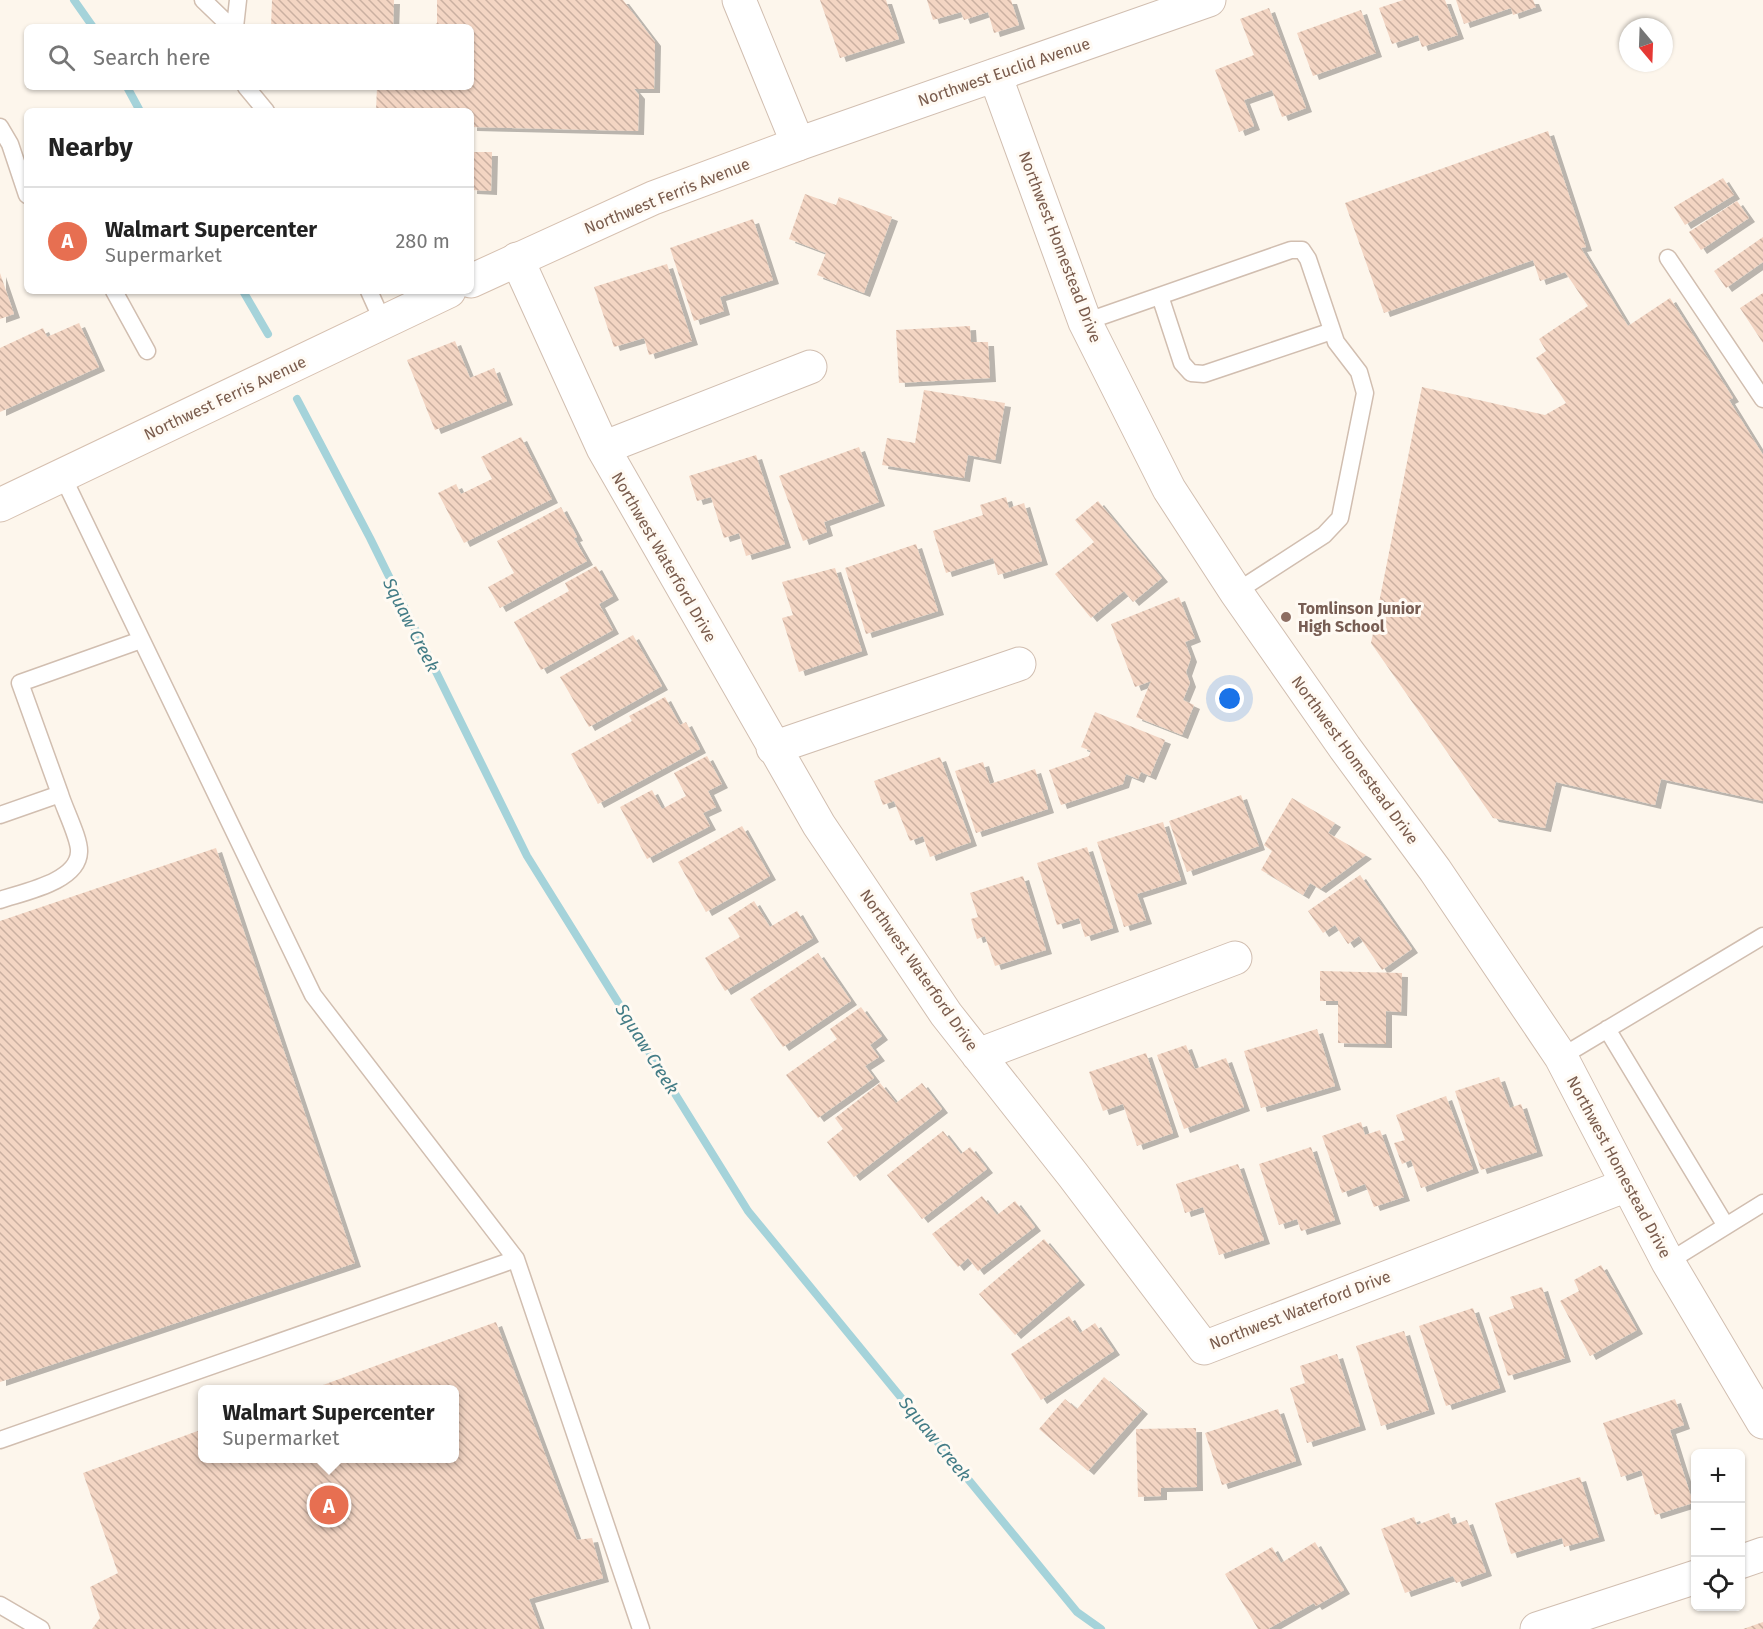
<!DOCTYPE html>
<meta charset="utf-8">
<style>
body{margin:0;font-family:"Fira Sans",sans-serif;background:#f6f6f6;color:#222}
.controls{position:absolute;right:18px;bottom:18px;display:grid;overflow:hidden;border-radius:9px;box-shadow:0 2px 4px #0004}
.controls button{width:54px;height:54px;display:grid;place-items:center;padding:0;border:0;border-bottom:2px solid #e0e0e0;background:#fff;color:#222;font:30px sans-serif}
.compass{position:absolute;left:1619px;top:18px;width:54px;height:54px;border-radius:50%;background:#fff;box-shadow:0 2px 4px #0004;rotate:161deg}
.you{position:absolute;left:1230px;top:699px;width:21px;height:21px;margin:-15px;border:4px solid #fff;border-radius:50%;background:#1a73e8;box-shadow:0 0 0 9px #1a73e833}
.badge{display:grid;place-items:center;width:39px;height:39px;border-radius:50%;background:#e76f51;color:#fff;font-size:20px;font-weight:700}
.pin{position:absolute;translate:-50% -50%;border:3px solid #fff;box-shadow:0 2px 6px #0006}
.popup{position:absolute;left:198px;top:1385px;width:261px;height:78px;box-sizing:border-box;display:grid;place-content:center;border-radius:9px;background:#fff;filter:drop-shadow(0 2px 4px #0005);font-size:20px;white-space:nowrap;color:#767676}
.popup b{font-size:22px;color:#222}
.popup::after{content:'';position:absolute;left:50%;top:100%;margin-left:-12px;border:12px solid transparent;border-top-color:#fff}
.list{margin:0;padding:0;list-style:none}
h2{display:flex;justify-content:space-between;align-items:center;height:78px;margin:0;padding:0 24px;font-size:26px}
h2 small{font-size:20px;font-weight:400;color:#767676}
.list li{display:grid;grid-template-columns:39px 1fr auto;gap:18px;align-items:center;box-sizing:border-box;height:108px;padding:0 24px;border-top:2px solid #e0e0e0}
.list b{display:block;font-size:22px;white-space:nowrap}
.list p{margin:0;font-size:20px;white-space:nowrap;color:#767676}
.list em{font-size:20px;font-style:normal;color:#767676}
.icon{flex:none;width:33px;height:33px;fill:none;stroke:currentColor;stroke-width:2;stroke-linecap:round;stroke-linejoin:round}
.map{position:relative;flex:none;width:1763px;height:1629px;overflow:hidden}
.search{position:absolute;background:#fff;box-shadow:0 2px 4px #0004;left:24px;top:24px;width:450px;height:66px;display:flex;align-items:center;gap:15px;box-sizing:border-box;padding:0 21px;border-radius:9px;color:#767676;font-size:22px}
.panel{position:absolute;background:#fff;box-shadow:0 2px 4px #0004;left:24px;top:108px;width:450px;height:186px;border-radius:9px}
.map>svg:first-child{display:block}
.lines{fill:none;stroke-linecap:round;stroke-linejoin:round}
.stream{stroke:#a5d3da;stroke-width:8}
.building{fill:url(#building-back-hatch);filter:url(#shadow)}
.lane-casing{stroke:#d1beb0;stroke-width:19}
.street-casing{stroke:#d1beb0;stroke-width:35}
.secondary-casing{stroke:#d6c0b0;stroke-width:35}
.lane{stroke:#fff;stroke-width:16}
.street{stroke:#fff;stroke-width:33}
.secondary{stroke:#fff;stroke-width:33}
.education-dot{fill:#8d6e63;stroke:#fffaf3;stroke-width:2}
.labels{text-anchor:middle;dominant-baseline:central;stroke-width:6;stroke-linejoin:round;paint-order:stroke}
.street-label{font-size:16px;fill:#7a5c4d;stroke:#fffaf3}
.education-label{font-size:16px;font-weight:bold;fill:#785e54;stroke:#fffaf3;text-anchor:start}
.water-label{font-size:18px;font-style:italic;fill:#437c86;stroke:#fffaf3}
</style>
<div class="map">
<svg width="1763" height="1629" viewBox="0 0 1763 1629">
<defs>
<pattern id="building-back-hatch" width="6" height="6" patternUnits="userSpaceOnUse" patternTransform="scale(1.5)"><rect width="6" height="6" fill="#f3d5c3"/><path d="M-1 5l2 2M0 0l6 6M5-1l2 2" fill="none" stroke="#cab0a1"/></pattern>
<filter id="shadow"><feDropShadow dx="6" dy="4" stdDeviation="0" flood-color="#0004"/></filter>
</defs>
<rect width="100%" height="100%" fill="#fdf6ec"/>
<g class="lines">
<path class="stream" d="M 74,0 L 93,27
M 127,87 L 140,111
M 243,291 L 268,334
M 297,399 L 370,538 L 527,856 L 748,1211 L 1077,1612 L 1101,1629"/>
</g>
<path class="building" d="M 272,0 L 394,0 L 393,27 L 271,27 Z
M 437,0 L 623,0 L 655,42 L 654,89 L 634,89 L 639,95 L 638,131 L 471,127 L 471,111 L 376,111 L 377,87 L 471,87 L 471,27 L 431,27 L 437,23 Z
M 820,0 L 886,0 L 899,39 L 840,58 Z
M 927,0 L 1011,0 L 1019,25 L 994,33 L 988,12 L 964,20 L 961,12 L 933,20 Z
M 1403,0 L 1445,0 L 1458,35 L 1422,47 L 1418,35 L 1392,44 L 1379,8 Z
M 1456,0 L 1533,0 L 1536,7 L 1513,15 L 1511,8 L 1464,24 Z
M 1269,8 L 1306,108 L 1282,117 L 1272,90 L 1244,100 L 1254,126 L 1239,132 L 1215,70 L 1254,55 L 1240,19 Z
M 1361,10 L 1376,53 L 1313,76 L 1297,33 Z
M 1548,131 L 1586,247 L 1581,248 L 1628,326 L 1670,298 L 1733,398 L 1729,400 L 1763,455 L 1763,801 L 1661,779 L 1655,805 L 1556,782 L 1545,828 L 1493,818 L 1371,643 L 1422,387 L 1545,415 L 1566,403 L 1536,358 L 1546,351 L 1539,339 L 1588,306 L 1565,272 L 1540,281 L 1533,260 L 1384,313 L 1345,203 Z
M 471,152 L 492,152 L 491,191 L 471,190 Z
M 1723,178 L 1734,195 L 1685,225 L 1674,207 Z
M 805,194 L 836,205 L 839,197 L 892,217 L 864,293 L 817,275 L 826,253 L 789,239 Z
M 1737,201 L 1749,218 L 1701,250 L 1689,232 Z
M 753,219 L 773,280 L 720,297 L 724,311 L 694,321 L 670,248 Z
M 1763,237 L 1763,262 L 1726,288 L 1714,271 Z
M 667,264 L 692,341 L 649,355 L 644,338 L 614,347 L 594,287 Z
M 0,273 L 14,314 L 0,319 Z
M 1763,293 L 1763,343 L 1740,308 Z
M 79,323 L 99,367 L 0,412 L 0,348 L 43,328 L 47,337 Z
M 970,326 L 971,342 L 988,342 L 990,378 L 899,383 L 896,330 Z
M 455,341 L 470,378 L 494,368 L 507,401 L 435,430 L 407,360 Z
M 924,390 L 1005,403 L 995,460 L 968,455 L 964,478 L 882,465 L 887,438 L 915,443 Z
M 521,437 L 552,499 L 464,543 L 438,493 L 456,484 L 461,494 L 492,479 L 481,457 Z
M 859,447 L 879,502 L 824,522 L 827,532 L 803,541 L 779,476 Z
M 756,455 L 785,544 L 746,556 L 739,533 L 724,538 L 711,497 L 697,501 L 689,476 Z
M 1006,497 L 1009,508 L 1024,503 L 1042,561 L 998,575 L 993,558 L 946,573 L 933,531 L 983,515 L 980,505 Z
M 1098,501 L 1162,578 L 1133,602 L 1124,591 L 1091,618 L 1055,574 L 1094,542 L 1075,520 Z
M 561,507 L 577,537 L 574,538 L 587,561 L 500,608 L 488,587 L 514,573 L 497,541 Z
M 916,544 L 938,611 L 866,634 L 845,568 Z
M 596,566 L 613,596 L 599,604 L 613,630 L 541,670 L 514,622 L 569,591 L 565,583 Z
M 835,568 L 862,651 L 799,672 L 782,618 L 793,615 L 782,582 Z
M 1179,597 L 1195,638 L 1185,642 L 1191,658 L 1186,672 L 1190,683 L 1183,700 L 1194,705 L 1182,735 L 1136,717 L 1151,681 L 1135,687 L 1111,624 Z
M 633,635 L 662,686 L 589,727 L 560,677 Z
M 665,697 L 680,725 L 686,722 L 700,749 L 598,804 L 571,754 L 632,721 L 629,716 Z
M 1095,712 L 1165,740 L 1150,776 L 1141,772 L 1138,779 L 1126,774 L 1123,784 L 1061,805 L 1049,770 L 1089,756 L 1091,751 L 1081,747 Z
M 707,756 L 722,784 L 708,791 L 716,807 L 703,813 L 710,826 L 647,859 L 620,807 L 652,790 L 662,809 L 686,796 L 674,773 Z
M 940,757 L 971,842 L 930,857 L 923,836 L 910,841 L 894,801 L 883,805 L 874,781 Z
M 983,762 L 990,784 L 1035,769 L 1048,809 L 976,833 L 955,771 Z
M 1241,795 L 1259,846 L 1187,872 L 1169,821 Z
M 1292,798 L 1335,823 L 1328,833 L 1366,855 L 1320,889 L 1310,883 L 1303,895 L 1261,870 L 1272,851 L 1264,845 Z
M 1163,822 L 1181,880 L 1137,894 L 1146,920 L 1124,927 L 1097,842 Z
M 742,826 L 770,876 L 706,912 L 678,862 Z
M 1087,847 L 1113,928 L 1085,937 L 1079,918 L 1057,925 L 1037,863 Z
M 216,848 L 355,1263 L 0,1382 L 0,921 Z
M 1360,875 L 1412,949 L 1382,970 L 1359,936 L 1348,944 L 1335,925 L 1323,933 L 1308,911 Z
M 1023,876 L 1046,950 L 995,966 L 985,936 L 977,939 L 971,919 L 978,917 L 970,893 Z
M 754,901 L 770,927 L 797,911 L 813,938 L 725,991 L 705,958 L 740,937 L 728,918 Z
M 818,953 L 851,1001 L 783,1047 L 750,999 Z
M 1320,971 L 1402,973 L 1401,1012 L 1386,1011 L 1386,1044 L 1338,1043 L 1338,1001 L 1320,1001 Z
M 861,1007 L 882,1036 L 870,1045 L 879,1057 L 865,1066 L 874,1078 L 818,1118 L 786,1075 L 837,1039 L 830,1029 Z
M 1317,1029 L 1335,1086 L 1261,1108 L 1244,1051 Z
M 1186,1045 L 1195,1069 L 1226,1058 L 1244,1107 L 1184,1129 L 1157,1055 Z
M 1146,1053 L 1173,1133 L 1137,1146 L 1123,1104 L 1103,1111 L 1089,1072 Z
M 1499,1077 L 1510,1108 L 1521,1104 L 1537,1152 L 1481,1170 L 1455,1091 Z
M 880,1083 L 896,1103 L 922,1083 L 942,1109 L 854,1177 L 827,1142 L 843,1129 L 835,1118 Z
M 1446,1096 L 1473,1169 L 1421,1188 L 1411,1160 L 1402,1164 L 1394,1143 L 1405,1140 L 1396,1115 Z
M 1361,1122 L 1365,1135 L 1380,1130 L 1404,1197 L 1374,1207 L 1365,1184 L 1342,1193 L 1322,1136 Z
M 943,1131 L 961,1154 L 970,1147 L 987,1169 L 922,1219 L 887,1175 Z
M 1311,1147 L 1335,1220 L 1301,1231 L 1297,1219 L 1279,1225 L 1259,1164 Z
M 1238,1164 L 1264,1240 L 1219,1255 L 1203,1207 L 1185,1213 L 1176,1184 Z
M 982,1196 L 997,1215 L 1015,1201 L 1035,1227 L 978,1271 L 968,1258 L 958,1267 L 932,1234 Z
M 1044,1239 L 1079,1281 L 1015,1335 L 979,1294 Z
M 1601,1265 L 1637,1330 L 1590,1356 L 1560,1301 L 1579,1291 L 1574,1280 Z
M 1542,1287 L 1565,1358 L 1508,1376 L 1489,1317 L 1514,1308 L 1510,1297 Z
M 1473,1308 L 1500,1388 L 1446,1406 L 1419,1326 Z
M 1069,1316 L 1080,1333 L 1095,1323 L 1114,1351 L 1041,1400 L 1011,1354 Z
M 496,1322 L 577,1540 L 592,1538 L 603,1578 L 529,1599 L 540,1629 L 92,1629 L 100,1618 L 90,1587 L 118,1573 L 83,1473 L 203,1429 L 203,1458 L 455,1458 L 455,1390 L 312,1389 Z
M 1404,1331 L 1429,1410 L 1381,1426 L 1356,1346 Z
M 1337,1354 L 1360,1426 L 1307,1443 L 1290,1388 L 1305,1383 L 1300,1366 Z
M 1104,1377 L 1142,1410 L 1088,1471 L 1039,1429 L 1065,1399 L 1077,1409 Z
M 1675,1399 L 1684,1425 L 1670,1430 L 1693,1503 L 1655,1515 L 1641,1470 L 1621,1477 L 1603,1423 Z
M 1278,1409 L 1296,1461 L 1222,1485 L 1205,1433 Z
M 1196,1428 L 1197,1487 L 1161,1488 L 1161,1496 L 1138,1497 L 1136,1429 Z
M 1580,1477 L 1599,1537 L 1564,1547 L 1562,1538 L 1511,1554 L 1495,1503 Z
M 1449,1513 L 1453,1525 L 1467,1520 L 1486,1572 L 1456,1583 L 1453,1576 L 1405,1593 L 1381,1529 L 1414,1517 L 1417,1525 Z
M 1315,1542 L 1344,1590 L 1316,1606 L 1314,1603 L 1268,1629 L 1258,1629 L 1225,1574 L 1272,1547 L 1281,1563 Z
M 1763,1622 L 1763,1629 L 1743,1629 Z"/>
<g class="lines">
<defs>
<path id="lane" d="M 203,0 L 231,27
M 235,27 L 238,0
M 246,87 L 266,111
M 0,127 L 10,144 L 27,195
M 1668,258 L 1763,399
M 114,291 L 147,351
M 369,291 L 383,322
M 1160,296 L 1182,363 L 1191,373 L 1204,374 L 1332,331
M 1085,322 L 1291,250 L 1302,250 L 1308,259 L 1336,342 L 1359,372 L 1365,393 L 1340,518 L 1324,535 L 1236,592
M 62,475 L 313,995 L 516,1259
M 60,794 L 20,683 L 141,640
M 0,815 L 60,794 C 64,808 80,839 79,852 C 78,882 23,892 0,900
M 1607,1029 L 1726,1226
M 1561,1057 L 1763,936
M 1668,1262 L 1763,1203
M 0,1440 L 516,1259 L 641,1629
M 0,1605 L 41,1629"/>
<path id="street" d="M 739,0 L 798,144 L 1209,0
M 995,75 L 1085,322 L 1169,489 L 1236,592 L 1345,748 L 1435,870 L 1561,1057 L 1668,1262 L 1763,1422
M 517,259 L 603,448 L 819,825 L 946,1014 L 1073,1175 L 1204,1348 L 1627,1185
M 603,448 L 810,367
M 773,748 L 1019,664
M 978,1055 L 1235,958
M 1740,1562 L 1763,1554
M 1537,1629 L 1696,1577"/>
<path id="secondary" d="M 471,281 L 653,198 L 798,144
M 0,505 L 449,291"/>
</defs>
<use href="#lane" class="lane-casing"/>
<use href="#street" class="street-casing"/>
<use href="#secondary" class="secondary-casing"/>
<use href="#lane" class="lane"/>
<use href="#street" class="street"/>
<use href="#secondary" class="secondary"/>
</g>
<circle class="education-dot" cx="1286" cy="617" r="6"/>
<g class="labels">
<g class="street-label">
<text transform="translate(1004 72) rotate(-19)">Northwest Euclid Avenue</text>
<text transform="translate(667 196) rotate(-22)">Northwest Ferris Avenue</text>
<text transform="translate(1060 247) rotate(69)">Northwest Homestead Drive</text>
<text transform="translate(225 398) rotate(-25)">Northwest Ferris Avenue</text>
<text transform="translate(664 557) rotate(60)">Northwest Waterford Drive</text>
<text transform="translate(1355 760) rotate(54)">Northwest Homestead Drive</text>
<text transform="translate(919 970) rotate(55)">Northwest Waterford Drive</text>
<text transform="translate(1619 1167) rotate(62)">Northwest Homestead Drive</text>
<text transform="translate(1300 1310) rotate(-21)">Northwest Waterford Drive</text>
</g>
<g class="education-label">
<text x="1298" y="608">Tomlinson Junior<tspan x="1298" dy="18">High School</tspan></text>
</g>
<g class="water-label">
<text transform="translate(411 625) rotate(63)">Squaw Creek</text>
<text transform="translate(647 1049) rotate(58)">Squaw Creek</text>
<text transform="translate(935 1439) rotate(51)">Squaw Creek</text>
</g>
</g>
</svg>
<div class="controls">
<button>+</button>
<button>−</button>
<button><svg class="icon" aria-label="locate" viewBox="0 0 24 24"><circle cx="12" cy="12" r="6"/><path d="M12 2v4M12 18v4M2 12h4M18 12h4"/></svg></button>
</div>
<svg class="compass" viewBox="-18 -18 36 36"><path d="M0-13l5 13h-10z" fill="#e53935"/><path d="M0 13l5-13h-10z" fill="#767676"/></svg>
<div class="you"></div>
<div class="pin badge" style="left:329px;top:1505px">A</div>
<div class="popup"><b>Walmart Supercenter</b>Supermarket</div>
<div class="search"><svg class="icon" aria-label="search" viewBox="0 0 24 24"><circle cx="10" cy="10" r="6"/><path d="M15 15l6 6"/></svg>Search here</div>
<section class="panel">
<h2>Nearby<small></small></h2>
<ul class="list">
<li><span class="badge">A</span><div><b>Walmart Supercenter</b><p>Supermarket</p></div><em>280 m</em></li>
</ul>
</section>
</div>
